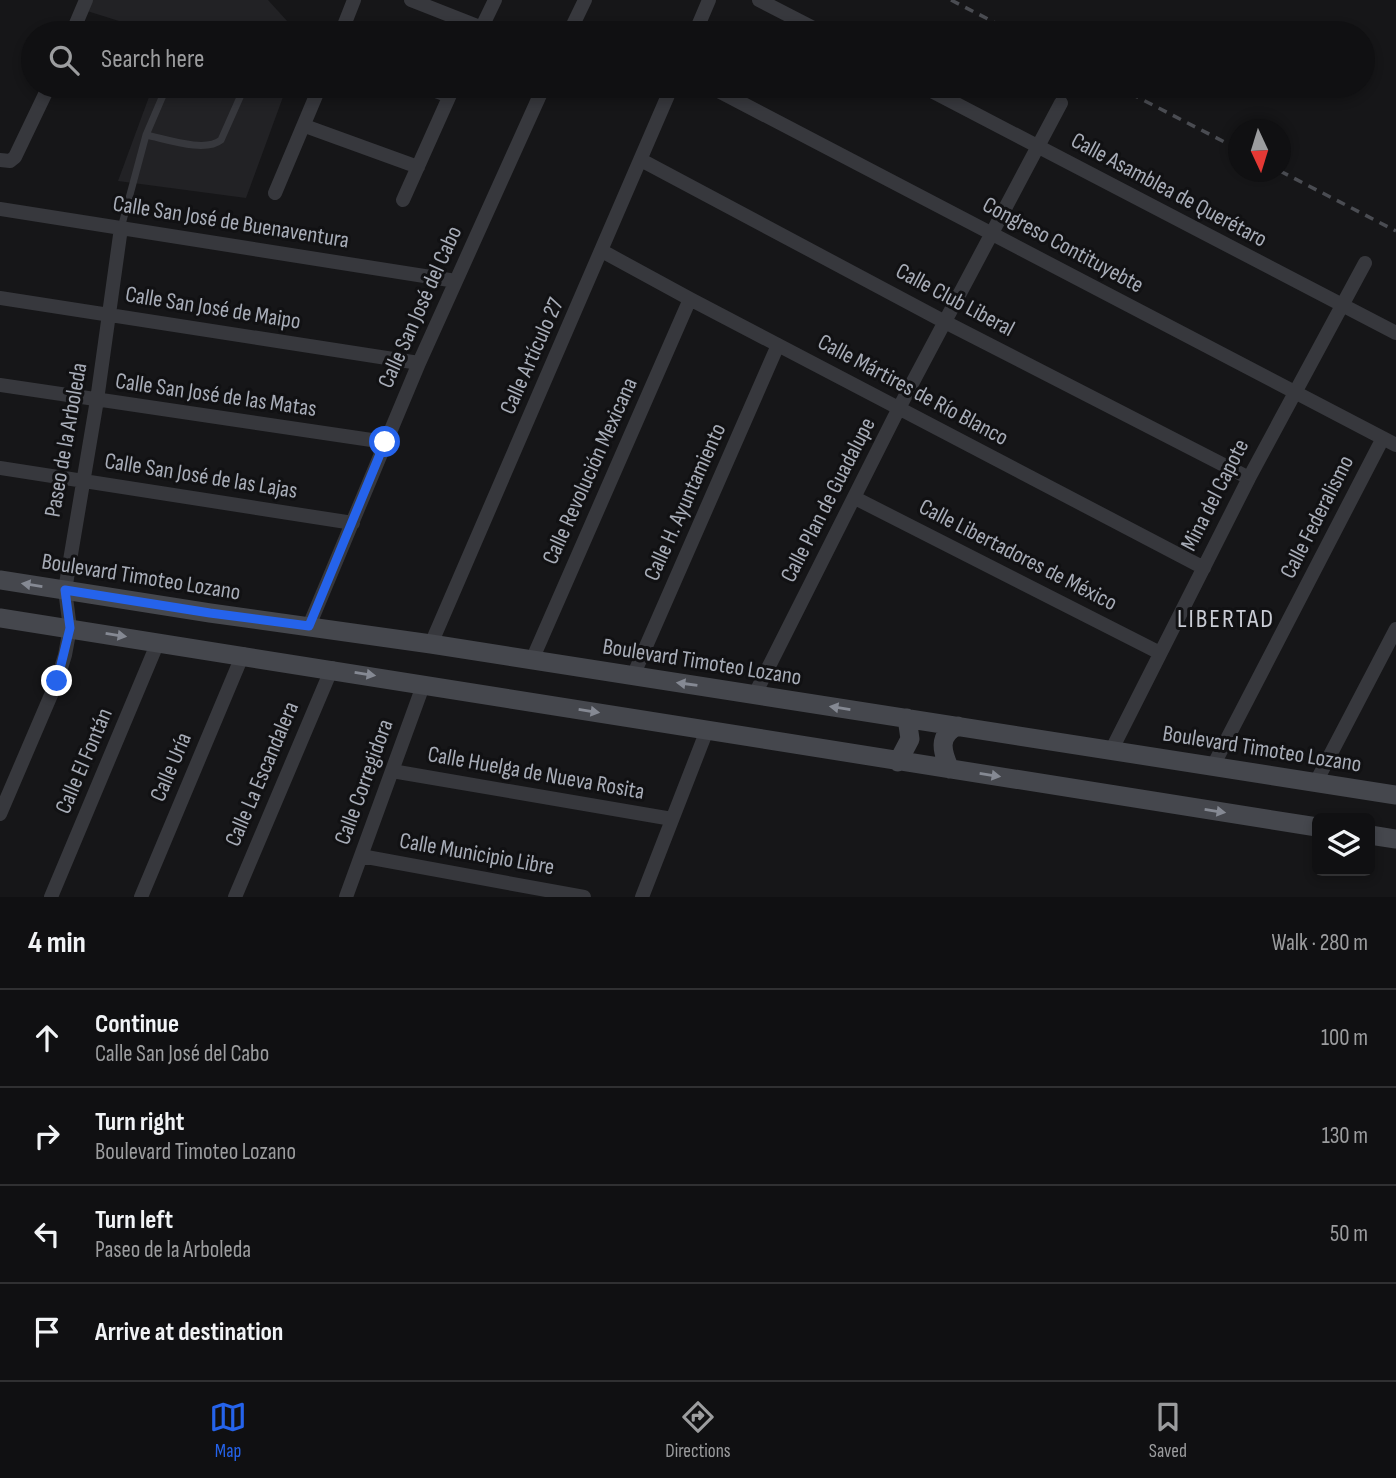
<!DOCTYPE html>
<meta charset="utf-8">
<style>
body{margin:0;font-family:"Sofia Sans Condensed",sans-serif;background:#1e1e20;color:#f1f3f6}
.controls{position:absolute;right:21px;bottom:21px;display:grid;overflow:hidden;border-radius:10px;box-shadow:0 4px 10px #0003}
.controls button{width:63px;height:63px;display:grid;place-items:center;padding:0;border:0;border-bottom:2px solid #303032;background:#101012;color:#f1f3f6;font:35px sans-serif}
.compass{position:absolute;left:1228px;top:119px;width:63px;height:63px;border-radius:50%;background:#101012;box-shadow:0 4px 10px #0003;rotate:176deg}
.stop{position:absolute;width:21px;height:21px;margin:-16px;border:5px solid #2563eb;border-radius:50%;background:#fff}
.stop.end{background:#2563eb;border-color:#fff;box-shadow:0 2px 7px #0008}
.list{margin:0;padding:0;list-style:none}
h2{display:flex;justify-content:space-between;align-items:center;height:91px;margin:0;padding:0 28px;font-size:30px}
h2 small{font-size:23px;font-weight:400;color:#9c9d9f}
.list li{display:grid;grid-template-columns:46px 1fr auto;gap:21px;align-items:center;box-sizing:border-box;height:98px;padding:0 28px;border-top:2px solid #303032}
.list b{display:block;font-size:26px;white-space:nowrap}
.list p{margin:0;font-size:23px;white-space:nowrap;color:#9c9d9f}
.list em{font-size:23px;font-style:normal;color:#9c9d9f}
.icon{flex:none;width:38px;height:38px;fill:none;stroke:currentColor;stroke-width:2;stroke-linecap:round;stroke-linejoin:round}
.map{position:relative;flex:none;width:1396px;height:897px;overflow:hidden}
.search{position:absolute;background:#101012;box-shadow:0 4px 10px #0003;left:21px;right:21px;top:21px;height:77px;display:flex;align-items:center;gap:18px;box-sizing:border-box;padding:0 24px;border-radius:38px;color:#9c9d9f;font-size:26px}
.sheet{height:483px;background:#101012}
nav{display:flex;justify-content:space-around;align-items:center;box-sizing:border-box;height:98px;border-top:2px solid #303032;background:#101012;font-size:19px;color:#9c9d9f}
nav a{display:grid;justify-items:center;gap:4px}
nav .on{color:#2563eb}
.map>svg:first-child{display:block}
.built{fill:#222225}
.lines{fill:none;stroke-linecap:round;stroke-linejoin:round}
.service{stroke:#37383d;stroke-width:7}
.minor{stroke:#37383d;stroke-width:14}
.secondary{stroke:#45474d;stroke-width:19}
.rail{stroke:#4a4c52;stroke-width:3.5;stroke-dasharray:9 7;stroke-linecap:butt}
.oneway{fill:#858993}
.route{stroke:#2563eb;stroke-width:9}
.labels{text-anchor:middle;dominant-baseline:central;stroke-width:6;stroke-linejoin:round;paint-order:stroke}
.street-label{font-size:23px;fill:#a8adb8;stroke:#111113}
.quarter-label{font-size:26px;letter-spacing:2px;fill:#c9ccd4;stroke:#111113}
</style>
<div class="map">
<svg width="1396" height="897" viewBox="0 0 1396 897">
<rect width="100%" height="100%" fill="#161618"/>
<path class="built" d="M 87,0 L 268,0 L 298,33 L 157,33 L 84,10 Z
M 153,86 L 287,86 L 246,198 L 118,181 Z"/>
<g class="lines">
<path class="service" d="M 193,33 C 204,28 213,29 224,33
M 146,135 C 166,139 205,153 221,140 L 245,86
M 121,228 L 146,135 L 167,86"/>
<path class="minor" d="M 411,0 L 495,33
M 759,0 L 823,33
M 72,33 L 86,0
M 341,33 L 354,0
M 479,33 L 495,0
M 569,33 L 585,0
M 695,33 L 709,0
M 422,86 L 449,96
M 709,86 L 1396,445
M 922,86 L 1396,333
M 305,126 L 418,167
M 0,160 L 10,161 L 15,157 L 49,86
M 641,160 L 945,322 L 1249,478
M 275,193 L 320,86
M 403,200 L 454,86
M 0,209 L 456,281
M 602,251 L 690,299 L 1204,568
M 0,298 L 419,363
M 0,385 L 385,442
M 0,468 L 353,523
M 855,498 L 1160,653
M 309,626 L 419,363 L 544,86
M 431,644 L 672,86
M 532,660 L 690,299
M 633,676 L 778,345
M 755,694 L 899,408 L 1061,103
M 1111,751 L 1249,478 L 1365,263
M 1213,766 L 1383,438
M 392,771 L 672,819
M 1316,782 L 1396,629
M 0,814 L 57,681 L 65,655 L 70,628 L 65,590 L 97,400 L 121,228
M 361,856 L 584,897
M 51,897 L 158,642
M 141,897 L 243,654
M 235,897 L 332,668
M 346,897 L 424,683
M 642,897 L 707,730"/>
<path class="secondary" d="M 0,580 L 210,613 L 431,644 L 1396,795
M 0,618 C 440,685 878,760 1317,827
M 898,762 L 910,739 L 907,718
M 950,769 C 942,752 937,735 958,726
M 1370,835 L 1396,839"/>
<path class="rail" d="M 951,0 L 1015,33
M 1116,86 L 1238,149
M 1280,171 L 1396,231"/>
</g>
<defs><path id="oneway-solid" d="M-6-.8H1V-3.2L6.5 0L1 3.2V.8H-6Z" transform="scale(1.75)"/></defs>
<g class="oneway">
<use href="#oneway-solid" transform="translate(32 585) rotate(-171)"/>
<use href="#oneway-solid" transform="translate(116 635) rotate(9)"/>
<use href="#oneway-solid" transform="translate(365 674) rotate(9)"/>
<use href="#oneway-solid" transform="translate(687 684) rotate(-172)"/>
<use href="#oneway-solid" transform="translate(840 708) rotate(-171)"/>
<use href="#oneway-solid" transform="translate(589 711) rotate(9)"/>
<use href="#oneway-solid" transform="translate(990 775) rotate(9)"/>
<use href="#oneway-solid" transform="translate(1215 811) rotate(9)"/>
</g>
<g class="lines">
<path class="route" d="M 57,681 L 70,628 L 65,590 L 210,613 L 309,626 L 385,442"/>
</g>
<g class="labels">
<g class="street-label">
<text transform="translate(1169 190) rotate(28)">Calle Asamblea de Querétaro</text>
<text transform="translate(231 222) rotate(9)">Calle San José de Buenaventura</text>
<text transform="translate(1063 245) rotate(28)">Congreso Contituyebte</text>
<text transform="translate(955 300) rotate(28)">Calle Club Liberal</text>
<text transform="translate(420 307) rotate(-66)">Calle San José del Cabo</text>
<text transform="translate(213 308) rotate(9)">Calle San José de Maipo</text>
<text transform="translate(532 356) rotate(-66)">Calle Artículo 27</text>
<text transform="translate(913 390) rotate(28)">Calle Mártires de Río Blanco</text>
<text transform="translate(216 395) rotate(8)">Calle San José de las Matas</text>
<text transform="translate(66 440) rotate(-80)">Paseo de la Arboleda</text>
<text transform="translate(590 471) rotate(-66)">Calle Revolución Mexicana</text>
<text transform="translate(201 476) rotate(9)">Calle San José de las Lajas</text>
<text transform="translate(1215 495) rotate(-63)">Mina del Capote</text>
<text transform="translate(828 500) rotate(-63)">Calle Plan de Guadalupe</text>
<text transform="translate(685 502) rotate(-66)">Calle H. Ayuntamiento</text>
<text transform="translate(1317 517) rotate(-63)">Calle Federalismo</text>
<text transform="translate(1018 555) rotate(27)">Calle Libertadores de México</text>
<text transform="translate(141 577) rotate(9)">Boulevard Timoteo Lozano</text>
<text transform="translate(702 662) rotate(9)">Boulevard Timoteo Lozano</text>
<text transform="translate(1262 749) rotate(9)">Boulevard Timoteo Lozano</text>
<text transform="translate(84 761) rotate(-67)">Calle El Fontán</text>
<text transform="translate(171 767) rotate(-67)">Calle Uría</text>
<text transform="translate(536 773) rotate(10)">Calle Huelga de Nueva Rosita</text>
<text transform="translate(262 774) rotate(-67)">Calle La Escandalera</text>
<text transform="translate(364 782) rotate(-70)">Calle Corregidora</text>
<text transform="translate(477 854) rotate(10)">Calle Municipio Libre</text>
</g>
<g class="quarter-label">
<text x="1226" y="619">LIBERTAD</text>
</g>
</g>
</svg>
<div class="controls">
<button><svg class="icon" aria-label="layers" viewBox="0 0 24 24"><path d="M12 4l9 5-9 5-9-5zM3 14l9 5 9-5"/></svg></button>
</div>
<svg class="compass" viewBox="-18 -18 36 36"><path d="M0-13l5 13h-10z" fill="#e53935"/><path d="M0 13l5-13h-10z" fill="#9c9d9f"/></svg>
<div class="stop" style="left:385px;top:442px"></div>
<div class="stop end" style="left:57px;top:681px"></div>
<div class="search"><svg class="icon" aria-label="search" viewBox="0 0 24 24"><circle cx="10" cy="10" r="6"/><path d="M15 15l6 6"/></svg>Search here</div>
</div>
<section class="sheet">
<h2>4 min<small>Walk · 280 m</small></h2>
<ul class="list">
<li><svg class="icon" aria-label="ahead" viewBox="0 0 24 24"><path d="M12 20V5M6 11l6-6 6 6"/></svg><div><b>Continue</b><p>Calle San José del Cabo</p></div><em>100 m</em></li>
<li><svg class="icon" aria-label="right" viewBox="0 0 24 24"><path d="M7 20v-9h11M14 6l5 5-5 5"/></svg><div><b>Turn right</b><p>Boulevard Timoteo Lozano</p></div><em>130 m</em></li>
<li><svg class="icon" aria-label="left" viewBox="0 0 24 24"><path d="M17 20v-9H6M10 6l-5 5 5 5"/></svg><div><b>Turn left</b><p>Paseo de la Arboleda</p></div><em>50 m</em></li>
<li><svg class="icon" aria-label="arrive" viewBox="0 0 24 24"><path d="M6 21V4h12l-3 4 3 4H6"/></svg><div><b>Arrive at destination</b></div></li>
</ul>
</section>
<nav>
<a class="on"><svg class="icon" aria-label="map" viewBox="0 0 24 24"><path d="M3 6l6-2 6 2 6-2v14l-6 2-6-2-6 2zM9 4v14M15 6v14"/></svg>Map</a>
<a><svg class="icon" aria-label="directions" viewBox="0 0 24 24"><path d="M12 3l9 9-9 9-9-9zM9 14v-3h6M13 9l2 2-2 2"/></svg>Directions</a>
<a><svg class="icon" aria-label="saved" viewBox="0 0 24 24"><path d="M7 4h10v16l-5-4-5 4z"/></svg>Saved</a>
</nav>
